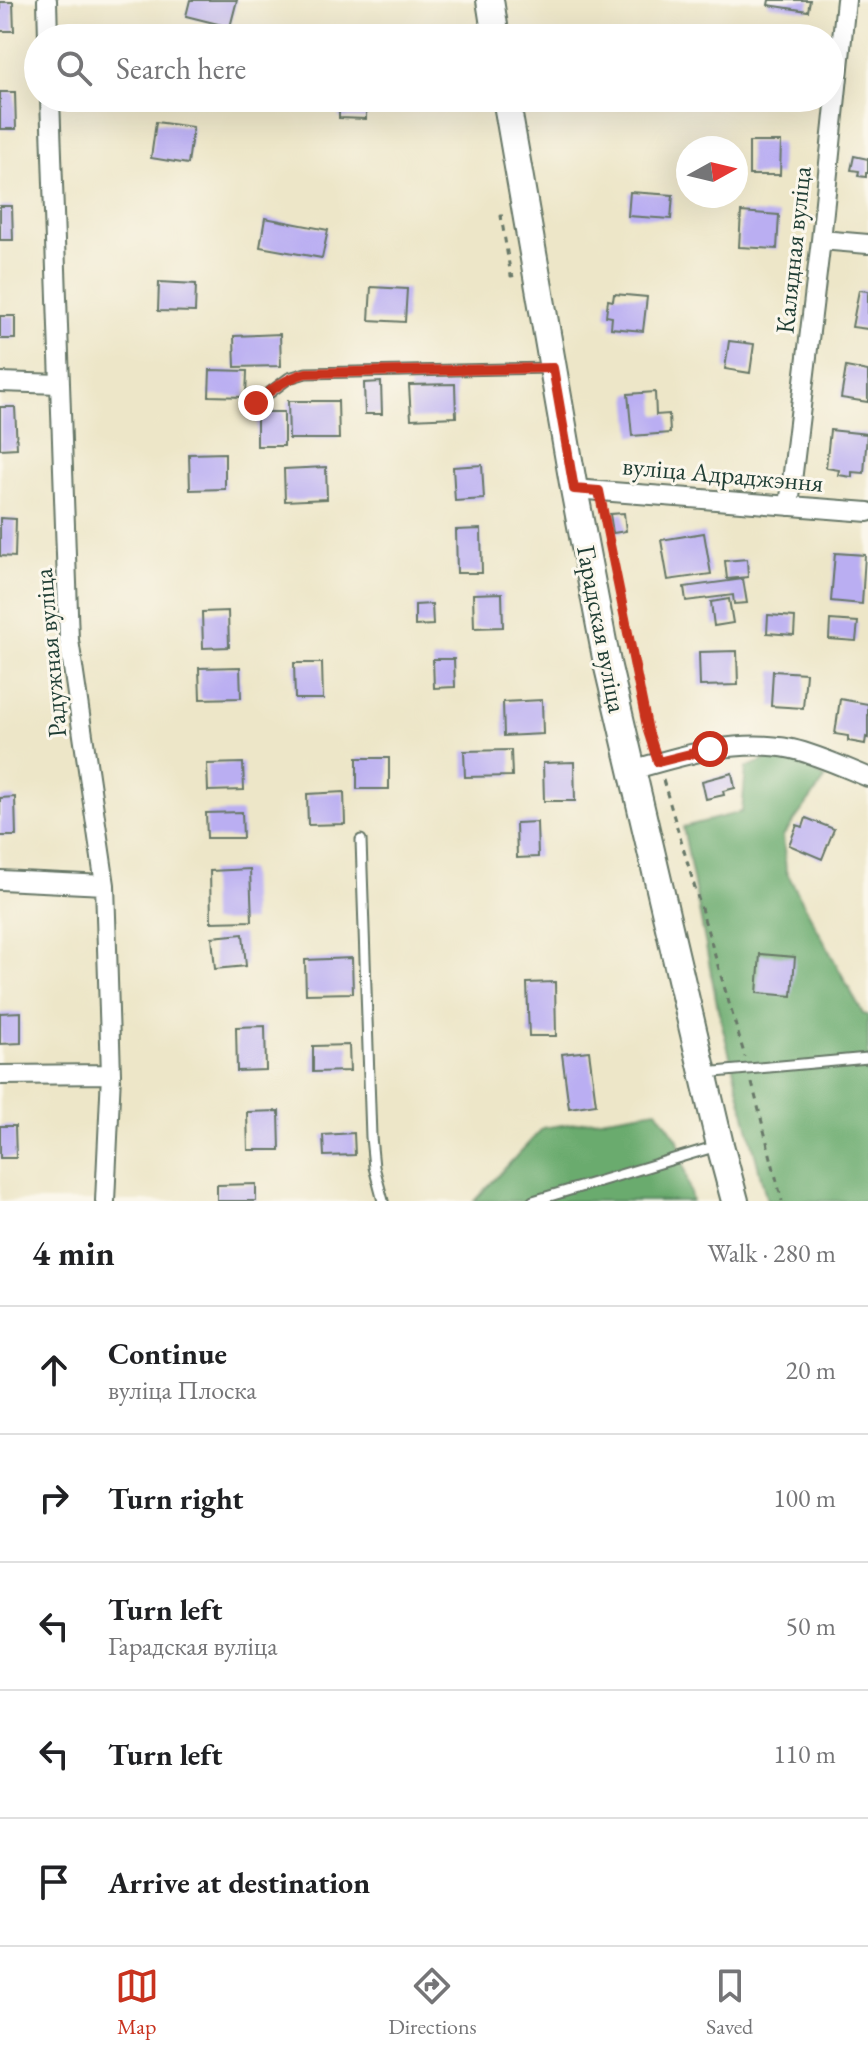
<!DOCTYPE html>
<meta charset="utf-8">
<style>
body{margin:0;font-family:"EB Garamond",serif;background:#f6f6f6;color:#202124}
.compass{position:absolute;left:676px;top:136px;width:72px;height:72px;border-radius:50%;background:#fff;box-shadow:0 8px 32px #0002;rotate:82deg}
.stop{position:absolute;width:24px;height:24px;margin:-18px;border:6px solid #c8321e;border-radius:50%;background:#fff}
.stop.end{background:#c8321e;border-color:#fff;box-shadow:0 2px 8px #0008}
.list{margin:0;padding:0;list-style:none}
h2{display:flex;justify-content:space-between;align-items:center;height:104px;margin:0;padding:0 32px;font-size:34px}
h2 small{font-size:26px;font-weight:400;color:#757577}
.list li{display:grid;grid-template-columns:52px 1fr auto;gap:24px;align-items:center;box-sizing:border-box;height:128px;padding:0 32px;border-top:2px solid #e0e0e0}
.list b{display:block;font-size:30px;white-space:nowrap}
.list p{margin:0;font-size:26px;white-space:nowrap;color:#757577}
.list em{font-size:26px;font-style:normal;color:#757577}
.icon{flex:none;width:44px;height:44px;fill:none;stroke:currentColor;stroke-width:2;stroke-linecap:round;stroke-linejoin:round}
.map{position:relative;flex:none;width:868px;height:1201px;overflow:hidden}
.search{position:absolute;background:#fff;box-shadow:0 8px 32px #0002;left:24px;right:24px;top:24px;height:88px;display:flex;align-items:center;gap:20px;box-sizing:border-box;padding:0 28px;border-radius:44px;color:#757577;font-size:30px}
.sheet{height:744px;background:#fff}
nav{display:flex;justify-content:space-around;align-items:center;box-sizing:border-box;height:112px;border-top:2px solid #e0e0e0;background:#fff;font-size:22px;color:#757577}
nav a{display:grid;justify-items:center;gap:4px}
nav .on{color:#c8321e}
.map>svg:first-child{display:block}
.forest{fill:#6bab6e;stroke:#457451;stroke-width:2}
.building{fill:#baaef2}
.lines{fill:none;stroke-linecap:round;stroke-linejoin:round}
.lane-casing{stroke:#677868;stroke-width:13}
.street-casing{stroke:#677868;stroke-width:22}
.secondary-casing{stroke:#677868;stroke-width:30}
.path{stroke:#677868;stroke-width:3;stroke-dasharray:6 6;stroke-linecap:butt}
.lane{stroke:#fff;stroke-width:9}
.street{stroke:#fff;stroke-width:18}
.secondary{stroke:#fff;stroke-width:26}
.route{stroke:#c8321e;stroke-width:10}
.labels{text-anchor:middle;dominant-baseline:central;stroke-width:6;stroke-linejoin:round;paint-order:stroke}
.street-label{font-size:26px;fill:#1f3d34;stroke:#fbf7ec}
</style>
<div class="map">
<svg width="868" height="1201" viewBox="0 0 868 1201">
<rect width="100%" height="100%" fill="#fbf7ec"/>
<filter id="ink" filterUnits="userSpaceOnUse"><feTurbulence type="fractalNoise" baseFrequency=".0125" numOctaves="2"/><feDisplacementMap in="SourceGraphic" scale="16" xChannelSelector="R" yChannelSelector="G"/><feConvolveMatrix kernelMatrix="1 2 1 2 8 2 1 2 1" color-interpolation-filters="sRGB"/></filter>
<filter id="wash" filterUnits="userSpaceOnUse"><feTurbulence type="fractalNoise" baseFrequency=".006" numOctaves="4" result="noise"/><feDisplacementMap in="SourceGraphic" scale="32" xChannelSelector="R" yChannelSelector="G"/><feGaussianBlur stdDeviation="1.8" result="paint"/><feColorMatrix in="noise" values="0 0 0 0 0 0 0 0 0 0 0 0 0 0 0 0 0 1.4 0 .05"/><feComposite in="paint" operator="in"/></filter>
<g filter="url(#wash)">
<rect width="100%" height="100%" fill="#ede6c8"/>
<path class="forest" d="M 782,753 L 826,778 L 783,836 L 786,871 L 863,1014 L 868,1015 L 868,1201 L 767,1201 L 718,1009 L 683,827 L 742,812 L 746,768 Z
M 657,1110 L 678,1140 L 692,1201 L 474,1201 L 543,1128 Z"/>
<g id="blocks">
<path class="building" d="M 190,0 L 237,0 L 230,27 L 186,16 Z
M 769,0 L 810,0 L 808,11 L 768,5 Z
M 0,2 L 13,2 L 14,31 L 0,31 Z
M 0,92 L 15,92 L 16,129 L 0,129 Z
M 339,98 L 366,98 L 366,119 L 339,118 Z
M 592,98 L 628,98 L 629,102 L 594,108 Z
M 156,122 L 193,127 L 188,164 L 151,158 Z
M 749,142 L 781,142 L 780,175 L 749,175 Z
M 854,156 L 868,159 L 868,173 L 866,173 L 866,177 L 858,176 L 859,171 L 851,170 Z
M 630,192 L 673,195 L 671,219 L 628,216 Z
M 0,206 L 12,206 L 13,240 L 0,240 Z
M 741,212 L 779,215 L 777,249 L 739,247 Z
M 265,218 L 328,230 L 322,258 L 260,247 Z
M 159,282 L 196,284 L 195,312 L 158,311 Z
M 371,287 L 407,289 L 405,322 L 369,320 Z
M 859,290 L 868,291 L 868,329 L 852,327 Z
M 614,294 L 647,297 L 643,331 L 611,328 L 612,317 L 606,316 L 608,300 L 613,301 Z
M 0,316 L 15,316 L 15,339 L 0,339 Z
M 280,334 L 281,366 L 235,367 L 234,336 Z
M 729,341 L 754,344 L 750,373 L 725,369 Z
M 846,367 L 868,371 L 868,402 L 841,398 Z
M 210,370 L 247,371 L 246,397 L 209,396 Z
M 381,382 L 382,414 L 365,414 L 364,383 Z
M 455,384 L 456,417 L 411,419 L 409,385 Z
M 655,392 L 656,415 L 669,414 L 670,433 L 632,436 L 628,394 Z
M 288,401 L 338,401 L 339,439 L 289,439 Z
M 0,407 L 15,407 L 17,448 L 0,449 Z
M 257,412 L 284,412 L 284,446 L 257,446 Z
M 830,430 L 867,434 L 864,473 L 852,472 L 852,477 L 838,475 L 839,470 L 826,468 Z
M 225,453 L 225,489 L 190,490 L 189,454 Z
M 482,465 L 484,499 L 455,501 L 453,467 Z
M 326,467 L 327,499 L 285,501 L 284,469 Z
M 624,513 L 626,531 L 613,533 L 610,514 Z
M 0,518 L 16,519 L 15,557 L 0,556 Z
M 481,529 L 482,573 L 457,573 L 456,530 Z
M 704,533 L 711,574 L 668,580 L 661,540 Z
M 835,553 L 865,555 L 862,604 L 831,601 Z
M 747,559 L 748,577 L 727,579 L 725,561 Z
M 743,579 L 747,603 L 734,604 L 733,595 L 686,601 L 684,587 Z
M 502,593 L 503,627 L 474,628 L 473,594 Z
M 729,599 L 733,623 L 714,626 L 711,602 Z
M 432,604 L 433,625 L 415,626 L 415,605 Z
M 228,611 L 229,647 L 203,648 L 202,612 Z
M 768,615 L 795,617 L 794,635 L 767,633 Z
M 830,620 L 858,622 L 856,641 L 829,639 Z
M 737,651 L 738,685 L 700,686 L 699,652 Z
M 433,659 L 454,659 L 455,687 L 434,688 Z
M 294,663 L 322,663 L 323,699 L 295,699 Z
M 240,667 L 241,698 L 200,699 L 199,668 Z
M 773,671 L 806,673 L 803,708 L 771,706 Z
M 840,699 L 868,704 L 868,738 L 866,737 L 865,744 L 848,741 L 848,736 L 835,734 Z
M 542,700 L 543,734 L 504,736 L 503,702 Z
M 511,750 L 512,776 L 465,777 L 464,751 Z
M 357,758 L 389,758 L 389,789 L 357,789 Z
M 574,762 L 575,801 L 544,801 L 543,763 Z
M 243,763 L 244,790 L 208,791 L 207,764 Z
M 732,773 L 735,788 L 723,791 L 724,795 L 706,799 L 702,781 Z
M 344,792 L 345,824 L 308,825 L 307,794 Z
M 15,797 L 16,836 L 0,836 L 0,798 Z
M 242,812 L 243,838 L 207,838 L 206,813 Z
M 806,818 L 834,829 L 822,859 L 789,845 L 797,825 L 803,827 Z
M 537,822 L 538,857 L 517,858 L 516,823 Z
M 250,869 L 252,921 L 211,922 L 210,871 Z
M 243,934 L 246,966 L 215,969 L 212,937 Z
M 760,954 L 795,957 L 792,996 L 757,993 Z
M 352,958 L 353,993 L 306,994 L 305,960 Z
M 555,982 L 556,1036 L 529,1036 L 527,983 Z
M 21,1012 L 21,1043 L 0,1044 L 0,1013 Z
M 265,1026 L 266,1070 L 237,1071 L 236,1027 Z
M 349,1045 L 350,1071 L 313,1072 L 313,1046 Z
M 589,1051 L 596,1104 L 569,1108 L 562,1054 Z
M 279,1111 L 280,1150 L 248,1150 L 247,1112 Z
M 0,1126 L 15,1126 L 16,1158 L 0,1158 Z
M 354,1133 L 355,1155 L 324,1156 L 323,1135 Z
M 256,1184 L 256,1201 L 217,1201 L 217,1185 Z"/>
</g>
</g>
<g filter="url(#ink)">
<use href="#blocks" fill-opacity="0" stroke="#677868" stroke-width="2"/>
<g class="lines">
<defs>
<path id="lane" d="M 256,403 L 289,378 L 306,373 L 550,368
M 361,840 L 371,1137 L 374,1167 L 383,1201
M 704,1073 L 868,1058
M 533,1201 L 717,1146"/>
<path id="street" d="M 47,0 L 48,38
M 50,98 L 69,640 L 105,885 L 111,1074 L 105,1201
M 821,240 L 868,244
M 0,382 L 60,384
M 574,489 L 868,512
M 789,506 L 821,240 L 846,0
M 632,770 C 683,755 738,738 792,749 C 818,755 843,767 868,777
M 0,880 L 105,885
M 0,1075 L 111,1074"/>
<path id="secondary" d="M 490,0 L 496,38
M 506,98 L 574,489 L 607,663 L 720,1145 L 735,1201"/>
</defs>
<use href="#lane" class="lane-casing"/>
<use href="#street" class="street-casing"/>
<use href="#secondary" class="secondary-casing"/>
<path class="path" d="M 503,216 L 501,216 L 511,276 L 517,275
M 602,507 L 648,731 L 652,746
M 663,780 L 745,1057
M 752,1083 L 782,1201"/>
<use href="#lane" class="lane"/>
<use href="#street" class="street"/>
<use href="#secondary" class="secondary"/>
</g>
</g>
<g class="lines" filter="url(#ink)">
<path class="route" d="M 256,403 C 272,389 285,379 306,373 L 553,368 L 574,489 L 599,491 L 648,731 L 658,762 L 710,749"/>
</g>
<g class="labels">
<g class="street-label">
<text transform="translate(793 250) rotate(-84)">Калядная вуліца</text>
<text transform="translate(723 474) rotate(5)">вуліца Адраджэння</text>
<text transform="translate(602 629) rotate(79)">Гарадская вуліца</text>
<text transform="translate(50 653) rotate(-95)">Радужная вуліца</text>
</g>
</g>
</svg>
<svg class="compass" viewBox="-18 -18 36 36"><path d="M0-13l5 13h-10z" fill="#e53935"/><path d="M0 13l5-13h-10z" fill="#757577"/></svg>
<div class="stop" style="left:710px;top:749px"></div>
<div class="stop end" style="left:256px;top:403px"></div>
<div class="search"><svg class="icon" aria-label="search" viewBox="0 0 24 24"><circle cx="10" cy="10" r="6"/><path d="M15 15l6 6"/></svg>Search here</div>
</div>
<section class="sheet">
<h2>4 min<small>Walk · 280 m</small></h2>
<ul class="list">
<li><svg class="icon" aria-label="ahead" viewBox="0 0 24 24"><path d="M12 20V5M6 11l6-6 6 6"/></svg><div><b>Continue</b><p>вуліца Плоска</p></div><em>20 m</em></li>
<li><svg class="icon" aria-label="right" viewBox="0 0 24 24"><path d="M7 20v-9h11M14 6l5 5-5 5"/></svg><div><b>Turn right</b></div><em>100 m</em></li>
<li><svg class="icon" aria-label="left" viewBox="0 0 24 24"><path d="M17 20v-9H6M10 6l-5 5 5 5"/></svg><div><b>Turn left</b><p>Гарадская вуліца</p></div><em>50 m</em></li>
<li><svg class="icon" aria-label="left" viewBox="0 0 24 24"><path d="M17 20v-9H6M10 6l-5 5 5 5"/></svg><div><b>Turn left</b></div><em>110 m</em></li>
<li><svg class="icon" aria-label="arrive" viewBox="0 0 24 24"><path d="M6 21V4h12l-3 4 3 4H6"/></svg><div><b>Arrive at destination</b></div></li>
</ul>
</section>
<nav>
<a class="on"><svg class="icon" aria-label="map" viewBox="0 0 24 24"><path d="M3 6l6-2 6 2 6-2v14l-6 2-6-2-6 2zM9 4v14M15 6v14"/></svg>Map</a>
<a><svg class="icon" aria-label="directions" viewBox="0 0 24 24"><path d="M12 3l9 9-9 9-9-9zM9 14v-3h6M13 9l2 2-2 2"/></svg>Directions</a>
<a><svg class="icon" aria-label="saved" viewBox="0 0 24 24"><path d="M7 4h10v16l-5-4-5 4z"/></svg>Saved</a>
</nav>
